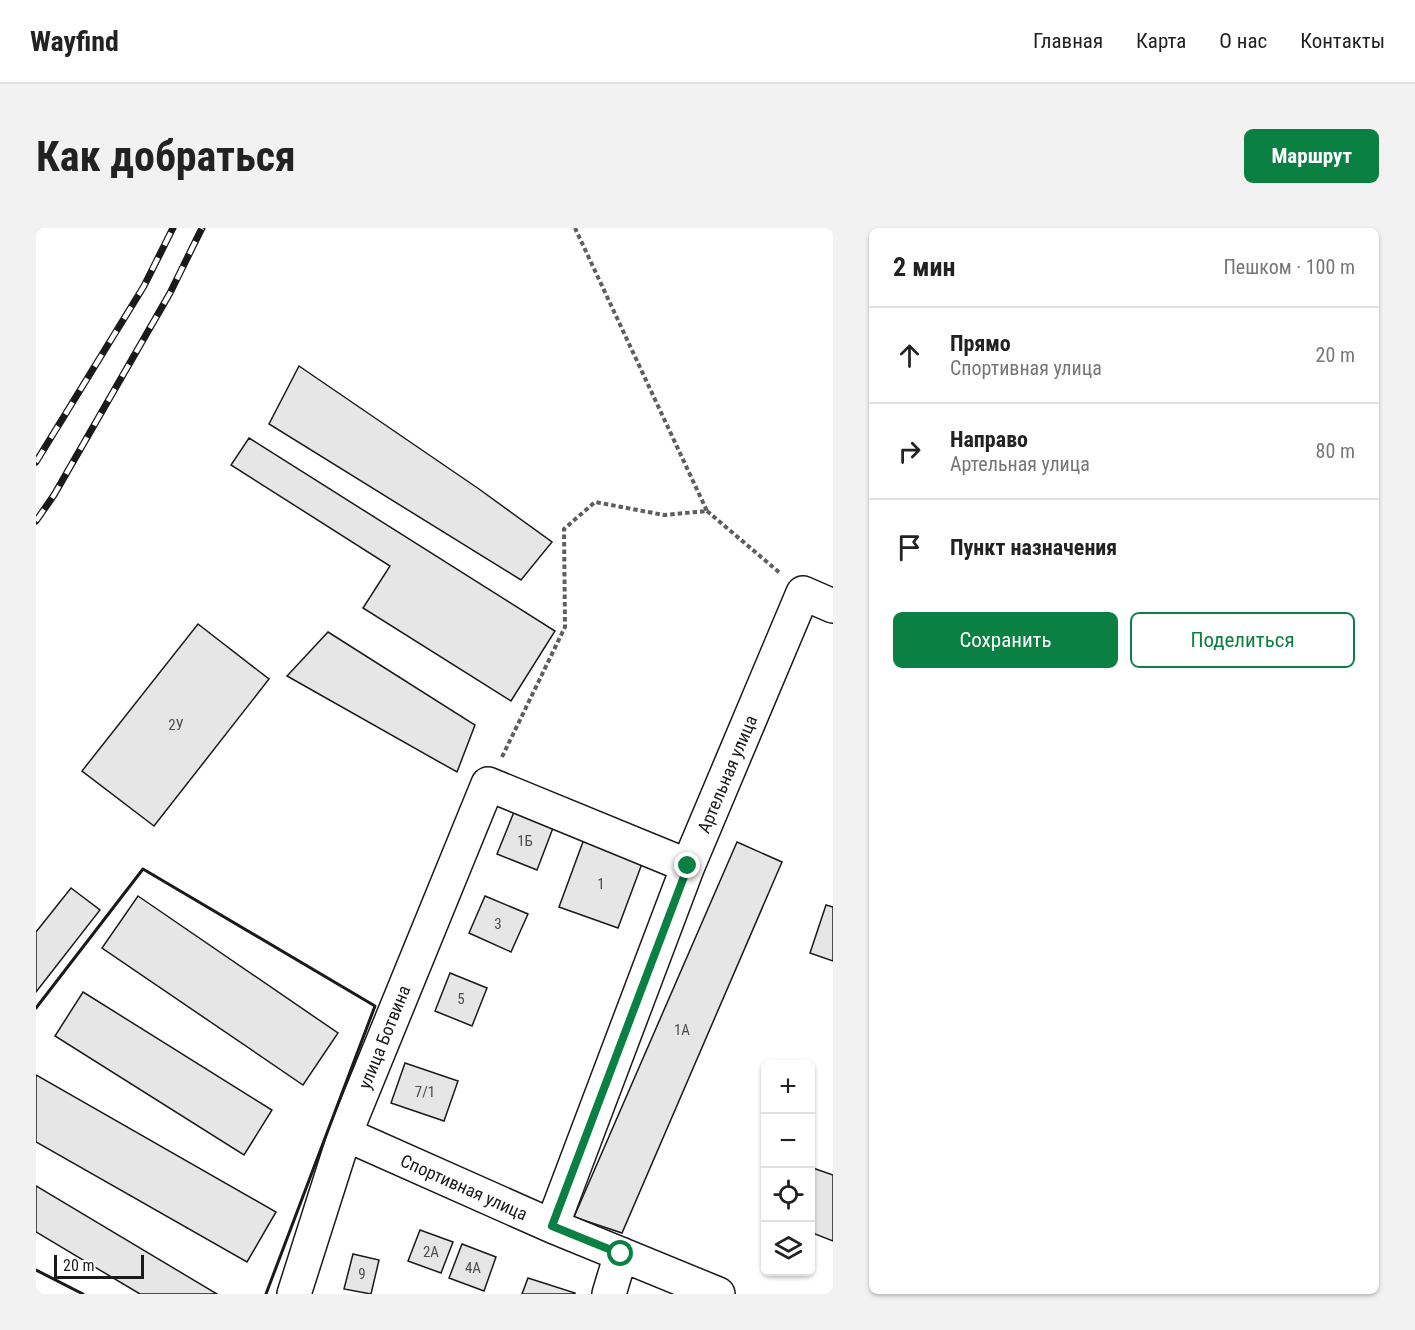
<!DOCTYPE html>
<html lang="ru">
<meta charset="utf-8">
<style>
body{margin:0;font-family:"Roboto Condensed",sans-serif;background:#f2f2f2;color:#222}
.controls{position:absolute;right:18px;bottom:18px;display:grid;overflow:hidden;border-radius:9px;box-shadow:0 2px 4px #0004}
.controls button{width:54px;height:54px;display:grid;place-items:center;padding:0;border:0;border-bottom:2px solid #e0e0e0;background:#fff;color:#222;font:30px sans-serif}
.scale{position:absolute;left:18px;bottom:15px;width:90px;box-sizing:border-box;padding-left:6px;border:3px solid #1a1a1a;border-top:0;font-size:16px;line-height:21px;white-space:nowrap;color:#1a1a1a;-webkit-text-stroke:4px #fff;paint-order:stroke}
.stop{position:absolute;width:18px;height:18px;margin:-14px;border:4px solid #0b8043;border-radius:50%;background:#fff}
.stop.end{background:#0b8043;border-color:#fff;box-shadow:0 2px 6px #0008}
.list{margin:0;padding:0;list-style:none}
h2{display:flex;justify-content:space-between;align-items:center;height:78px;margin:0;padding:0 24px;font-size:26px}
h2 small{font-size:20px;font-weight:400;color:#767676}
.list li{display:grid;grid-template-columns:39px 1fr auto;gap:18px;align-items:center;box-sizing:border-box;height:96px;padding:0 24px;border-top:2px solid #e0e0e0}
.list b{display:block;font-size:22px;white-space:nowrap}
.list p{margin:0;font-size:20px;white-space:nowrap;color:#767676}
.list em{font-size:20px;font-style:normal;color:#767676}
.actions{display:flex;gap:12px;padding:18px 24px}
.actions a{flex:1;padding:14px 0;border:2px solid #0b8043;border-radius:9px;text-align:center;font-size:21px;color:#0b8043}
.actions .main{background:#0b8043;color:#fff}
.icon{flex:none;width:33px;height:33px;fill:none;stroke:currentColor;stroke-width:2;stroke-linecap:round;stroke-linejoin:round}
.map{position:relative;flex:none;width:797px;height:1066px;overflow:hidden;border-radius:9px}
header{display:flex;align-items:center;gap:36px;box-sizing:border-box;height:84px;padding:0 30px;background:#fff;border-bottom:2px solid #e0e0e0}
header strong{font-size:28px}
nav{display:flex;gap:33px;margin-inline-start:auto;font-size:21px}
.intro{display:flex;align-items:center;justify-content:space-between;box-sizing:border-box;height:144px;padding:0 36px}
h1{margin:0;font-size:42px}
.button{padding:15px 27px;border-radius:9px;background:#0b8043;color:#fff;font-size:21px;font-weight:700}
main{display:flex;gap:36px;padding:0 36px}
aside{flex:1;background:#fff;border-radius:9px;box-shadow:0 2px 4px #0004}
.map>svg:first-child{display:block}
.building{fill:#e6e6e6;stroke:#1a1a1a;stroke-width:1.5}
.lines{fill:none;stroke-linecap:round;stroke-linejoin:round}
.minor-casing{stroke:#1a1a1a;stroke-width:36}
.path{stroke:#5f5f5f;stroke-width:4;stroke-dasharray:4.5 3;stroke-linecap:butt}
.minor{stroke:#fff;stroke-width:33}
.rail-casing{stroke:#1a1a1a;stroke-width:7}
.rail{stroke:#fff;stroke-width:4.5;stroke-dasharray:14;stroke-linecap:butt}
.wall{stroke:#1a1a1a;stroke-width:3}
.route{stroke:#0b8043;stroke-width:8}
.labels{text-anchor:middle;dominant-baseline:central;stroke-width:4.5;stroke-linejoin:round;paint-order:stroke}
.number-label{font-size:15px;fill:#4d4d4d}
.street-label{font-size:18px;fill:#1a1a1a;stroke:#fff}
</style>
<header>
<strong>Wayfind</strong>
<nav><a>Главная</a><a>Карта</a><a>О нас</a><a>Контакты</a></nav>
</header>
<div class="intro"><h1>Как добраться</h1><a class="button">Маршрут</a></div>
<main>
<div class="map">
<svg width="797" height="1066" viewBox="0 0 797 1066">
<rect width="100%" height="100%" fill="#fff"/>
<path class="building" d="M 263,138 L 443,261 L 516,314 L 485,352 L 233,196 Z
M 213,210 L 519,403 L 475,473 L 327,380 L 354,338 L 195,237 Z
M 162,396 L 233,451 L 118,598 L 46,543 Z
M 292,404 L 439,497 L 421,544 L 251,448 Z
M 478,584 L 517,600 L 501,642 L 461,626 Z
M 548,611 L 607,633 L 582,700 L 523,679 Z
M 701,614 L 746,634 L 586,1005 L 538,989 Z
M 35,660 L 64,682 L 0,764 L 0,704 Z
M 102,668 L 302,805 L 267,857 L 66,720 Z
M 449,668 L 492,686 L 475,724 L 433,705 Z
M 790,677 L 797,679 L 797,733 L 774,725 Z
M 414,745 L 451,760 L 436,798 L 399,783 Z
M 47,764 L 236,882 L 208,927 L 19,808 Z
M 369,835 L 422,853 L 408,893 L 355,875 Z
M 0,847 L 240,984 L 211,1034 L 0,914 Z
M 774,939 L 797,947 L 797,1013 L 774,1004 Z
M 0,958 L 181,1066 L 104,1066 L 0,1004 Z
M 384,1002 L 417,1014 L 405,1045 L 372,1033 Z
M 426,1016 L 460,1029 L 448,1063 L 413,1050 Z
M 317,1026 L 343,1032 L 335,1066 L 308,1061 Z
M 492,1050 L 539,1065 L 539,1066 L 486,1066 Z"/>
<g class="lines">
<defs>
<path id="minor" d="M 309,906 L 516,998 L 682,1066
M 516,998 L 652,638 L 767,365 L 797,378
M 258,1066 L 309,906 L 452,556 L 652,638
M 573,1066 L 585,1026"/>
</defs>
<use href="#minor" class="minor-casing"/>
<path class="path" d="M 671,283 L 744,345
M 466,529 L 529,399 L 528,301 L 559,274 L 628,287 L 671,283 L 539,0"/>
<use href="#minor" class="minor"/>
<defs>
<path id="rail" d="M 0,234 L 108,58 L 137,0
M 0,293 L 18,267 L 134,65 L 166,0"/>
</defs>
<use href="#rail" class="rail-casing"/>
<use href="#rail" class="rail"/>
<path class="wall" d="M 0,780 L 107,641 L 339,778 L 230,1066
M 0,1042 L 47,1066"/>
</g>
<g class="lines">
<path class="route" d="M 585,1026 L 516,998 L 652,638"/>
</g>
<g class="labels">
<g class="number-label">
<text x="140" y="497">2У</text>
<text x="489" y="613">1Б</text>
<text x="565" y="656">1</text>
<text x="462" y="696">3</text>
<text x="425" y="771">5</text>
<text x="646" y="802">1А</text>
<text x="389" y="864">7/1</text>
<text x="395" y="1024">2А</text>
<text x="437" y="1040">4А</text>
<text x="326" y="1046">9</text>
</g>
<g class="street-label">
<text transform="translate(691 546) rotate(-67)">Артельная улица</text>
<text transform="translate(348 809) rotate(-68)">улица Ботвина</text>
<text transform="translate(428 959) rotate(24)">Спортивная улица</text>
</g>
</g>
</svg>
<div class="controls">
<button>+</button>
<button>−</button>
<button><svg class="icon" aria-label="locate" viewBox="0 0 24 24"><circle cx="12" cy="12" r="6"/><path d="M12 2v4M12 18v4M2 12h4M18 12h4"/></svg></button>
<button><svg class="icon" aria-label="layers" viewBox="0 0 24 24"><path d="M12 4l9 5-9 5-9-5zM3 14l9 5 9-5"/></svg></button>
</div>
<div class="scale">20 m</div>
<div class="stop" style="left:585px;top:1026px"></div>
<div class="stop end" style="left:652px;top:638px"></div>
</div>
<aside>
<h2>2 мин<small>Пешком · 100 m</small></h2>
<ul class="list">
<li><svg class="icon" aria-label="ahead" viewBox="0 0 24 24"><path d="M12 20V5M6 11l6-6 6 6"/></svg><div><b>Прямо</b><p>Спортивная улица</p></div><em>20 m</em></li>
<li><svg class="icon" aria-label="right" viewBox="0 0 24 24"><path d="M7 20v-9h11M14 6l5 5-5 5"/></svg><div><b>Направо</b><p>Артельная улица</p></div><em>80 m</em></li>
<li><svg class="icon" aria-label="arrive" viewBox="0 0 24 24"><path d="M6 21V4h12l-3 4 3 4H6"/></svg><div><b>Пункт назначения</b></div></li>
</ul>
<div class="actions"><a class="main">Сохранить</a><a>Поделиться</a></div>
</aside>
</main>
